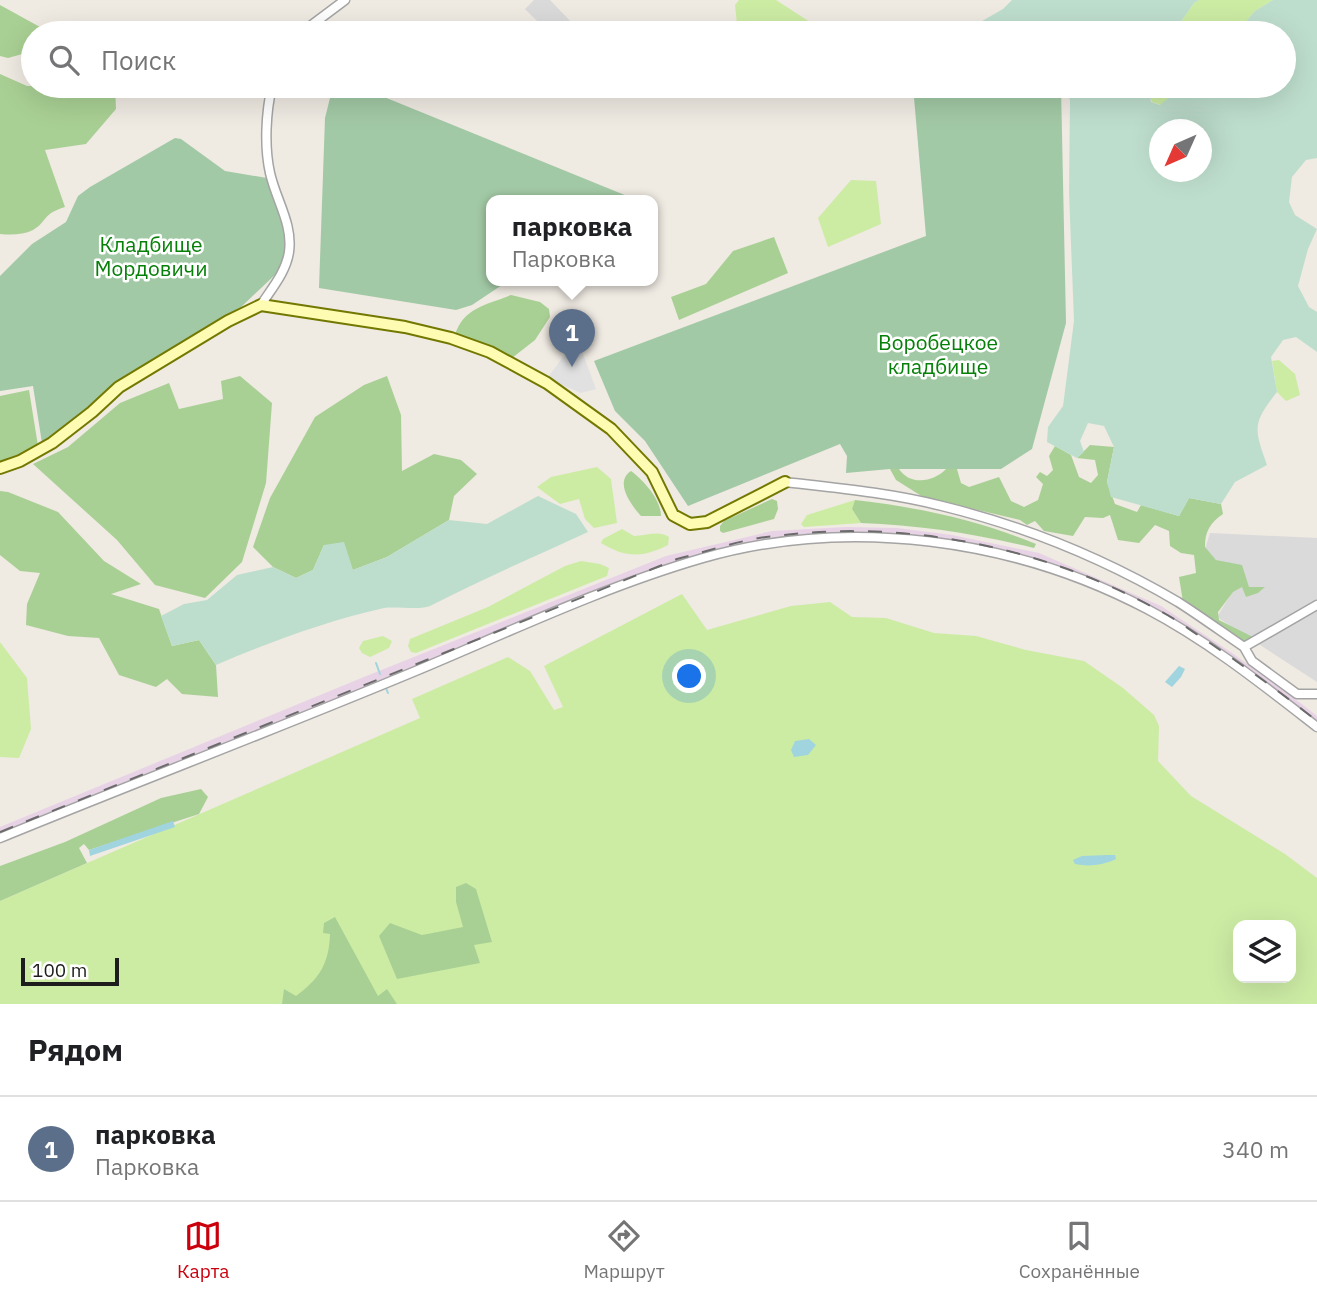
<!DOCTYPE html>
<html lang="ru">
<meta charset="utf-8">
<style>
body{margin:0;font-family:"IBM Plex Sans",sans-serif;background:#f2f2f2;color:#202124}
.controls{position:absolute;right:21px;bottom:21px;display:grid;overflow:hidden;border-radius:14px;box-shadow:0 7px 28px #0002}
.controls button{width:63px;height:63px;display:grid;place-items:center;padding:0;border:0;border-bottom:2px solid #e0e0e0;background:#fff;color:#202124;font:35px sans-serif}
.compass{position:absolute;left:1149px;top:119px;width:63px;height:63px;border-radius:50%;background:#fff;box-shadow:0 7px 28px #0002;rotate:225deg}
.scale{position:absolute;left:21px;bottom:18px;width:98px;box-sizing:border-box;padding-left:7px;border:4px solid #1d1d1d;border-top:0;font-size:19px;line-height:24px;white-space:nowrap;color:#1d1d1d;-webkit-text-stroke:5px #fff;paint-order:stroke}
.you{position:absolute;left:690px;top:677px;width:24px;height:24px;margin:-18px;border:5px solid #fff;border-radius:50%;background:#1a73e8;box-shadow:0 0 0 10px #1a73e833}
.badge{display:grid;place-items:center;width:46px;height:46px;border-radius:50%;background:#ca000c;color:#fff;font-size:23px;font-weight:700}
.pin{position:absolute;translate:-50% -58px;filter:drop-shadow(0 2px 4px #0008)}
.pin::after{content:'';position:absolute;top:37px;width:24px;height:21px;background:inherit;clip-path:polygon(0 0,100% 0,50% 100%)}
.popup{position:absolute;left:486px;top:195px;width:172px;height:91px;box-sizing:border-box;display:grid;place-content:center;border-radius:14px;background:#fff;filter:drop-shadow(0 2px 5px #0005);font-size:23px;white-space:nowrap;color:#757577}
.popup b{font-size:26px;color:#202124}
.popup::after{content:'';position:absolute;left:50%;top:100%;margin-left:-14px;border:14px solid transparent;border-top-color:#fff}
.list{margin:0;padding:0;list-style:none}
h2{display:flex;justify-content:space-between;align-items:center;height:91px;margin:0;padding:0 28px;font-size:30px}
h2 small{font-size:23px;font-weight:400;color:#757577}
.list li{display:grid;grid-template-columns:46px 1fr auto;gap:21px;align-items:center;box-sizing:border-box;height:105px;padding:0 28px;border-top:2px solid #e0e0e0}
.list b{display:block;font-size:26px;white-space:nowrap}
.list p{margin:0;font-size:23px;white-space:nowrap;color:#757577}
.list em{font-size:23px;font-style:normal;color:#757577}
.icon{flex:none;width:38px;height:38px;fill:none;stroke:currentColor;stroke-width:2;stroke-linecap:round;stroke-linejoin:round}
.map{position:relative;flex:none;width:1317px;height:1004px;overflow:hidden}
.search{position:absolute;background:#fff;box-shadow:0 7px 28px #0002;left:21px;right:21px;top:21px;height:77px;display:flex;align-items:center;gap:18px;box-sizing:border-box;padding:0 24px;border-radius:38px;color:#757577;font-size:26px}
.sheet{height:196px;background:#fff}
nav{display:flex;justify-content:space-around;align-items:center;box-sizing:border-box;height:98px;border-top:2px solid #e0e0e0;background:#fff;font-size:19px;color:#757577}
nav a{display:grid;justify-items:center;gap:4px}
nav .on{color:#ca000c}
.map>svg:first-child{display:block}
.residential{fill:#dbdada}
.industrial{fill:#e8d3e6}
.grass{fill:#cceca4;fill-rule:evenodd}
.forest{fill:#a9d094}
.wetland{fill:#bedecd;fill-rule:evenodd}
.cemetery{fill:#a2c9a5}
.parking{fill:#e1e1e1}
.water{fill:#a0d4df}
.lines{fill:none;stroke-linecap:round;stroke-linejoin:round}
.stream{stroke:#a0d4df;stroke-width:2}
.street-casing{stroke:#a4a4a4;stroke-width:11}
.secondary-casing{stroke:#727800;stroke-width:14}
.street{stroke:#fff;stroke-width:8}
.secondary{stroke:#fdfcb2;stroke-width:10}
.rail{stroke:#6b6b6b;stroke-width:2;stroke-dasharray:14 14;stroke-linecap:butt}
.labels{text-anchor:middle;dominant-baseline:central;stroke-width:5;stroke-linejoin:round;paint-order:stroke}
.park-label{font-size:21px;fill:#068009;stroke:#fff}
</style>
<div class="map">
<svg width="1317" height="1004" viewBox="0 0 1317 1004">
<rect width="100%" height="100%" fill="#efeae2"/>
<path class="residential" d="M 534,0 L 550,0 L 576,27 L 569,33 L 549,33 L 525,9 Z
M 1210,533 L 1317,538 L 1317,682 L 1217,617 L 1242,576 L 1204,552 Z"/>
<path class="industrial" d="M 846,527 L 897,528 L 952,535 L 1039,553 L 1161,606 L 1232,653 L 1303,705 L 1317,716 L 1317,726 L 1161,614 L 1040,563 L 915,537 L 774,539 L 678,562 L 0,835 L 0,827 L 364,677 L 666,556 L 772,531 Z"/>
<path class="grass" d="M 739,0 L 776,0 L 827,33 L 738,33 L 735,5 Z
M 1199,0 L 1273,0 L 1255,11 L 1236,33 L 1173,33 L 1194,3 Z
M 1154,86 L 1183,86 L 1161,105 L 1152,102 L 1149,94 Z
M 851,180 L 876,181 L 881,224 L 828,247 L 818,218 Z
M 1279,360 L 1295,374 L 1300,395 L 1286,401 L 1277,392 L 1272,361 Z
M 597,467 L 611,479 L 617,523 L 594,528 L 585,519 L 579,499 L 560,504 L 537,487 L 551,477 Z
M 855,500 L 852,509 L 861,523 L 804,527 L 801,524 L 807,515 Z
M 622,529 L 634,536 C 646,536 658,530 669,537 L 668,545 C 642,558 626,558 601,543 L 603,539 Z
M 581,561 L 600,564 L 609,568 L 607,576 L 416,653 L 411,652 L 408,646 L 410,639 L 488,607 L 565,566 Z
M 682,594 L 707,630 L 791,606 L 830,602 L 852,617 L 886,618 L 934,633 L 976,636 L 1026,650 L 1084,661 L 1123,688 L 1154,715 L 1159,726 L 1158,761 L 1191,796 L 1285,854 L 1317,878 L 1317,1004 L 0,1004 L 0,901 L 420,718 L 412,699 L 508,657 L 530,671 L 554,710 L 563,707 L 544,666 ZM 1238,925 L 1291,925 L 1291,978 L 1238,978 Z
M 383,636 L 392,641 L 389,648 L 370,657 L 362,653 L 359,648 L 363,641 Z
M 0,642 L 27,678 L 31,729 L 19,758 L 0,757 Z"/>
<path class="forest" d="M 0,5 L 40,27 L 44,33 L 33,33 L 33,51 L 8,58 L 0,56 Z
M 0,74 L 27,86 L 115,86 L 116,109 L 86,144 L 45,150 L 65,207 C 42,214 48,221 33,230 C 23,235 11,235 0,234 Z
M 774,237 L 788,273 L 679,320 L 671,297 L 706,284 L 733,251 Z
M 511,295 L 540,302 L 549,309 L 550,317 L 535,340 L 512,358 L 455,335 C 463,308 486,305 511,295 Z
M 240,376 L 272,403 L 266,483 L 242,562 L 205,598 L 155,585 L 117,540 L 33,464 L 68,447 L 120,403 L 169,383 L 179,409 L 223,399 L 221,381 Z
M 387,376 L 401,415 L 402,471 L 434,454 L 461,460 L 477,474 L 454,496 L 449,520 L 387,557 L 353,570 L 324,545 L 313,570 L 296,578 L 273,567 L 253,547 L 270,498 L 315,417 L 364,385 Z
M 29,390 L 38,446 L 21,455 L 0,461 L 0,396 Z
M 1090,445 L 1114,447 L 1107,482 L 1115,504 L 1137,512 L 1141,505 L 1179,516 L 1189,498 L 1221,504 L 1223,514 C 1210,523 1205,531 1205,547 L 1216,560 L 1242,565 L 1249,587 L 1265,587 L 1258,593 L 1246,597 L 1242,587 L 1233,592 L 1218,612 L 1219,620 L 1253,637 L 1244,642 L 1183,602 L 1179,577 L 1196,573 L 1194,555 L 1181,553 L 1170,546 L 1169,531 L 1155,525 L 1139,543 L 1118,540 L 1110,515 L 1103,518 L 1085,517 L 1073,536 L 1044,531 L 1035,521 L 1027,525 L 1020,520 L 923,497 L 896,480 L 890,469 L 899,469 C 910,486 934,482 946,469 L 957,469 L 961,483 L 969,487 L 999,477 L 1011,501 L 1024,507 L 1038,500 L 1043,484 L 1036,477 L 1040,472 L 1047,476 L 1053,470 L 1049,456 L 1055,446 L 1071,455 L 1079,477 L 1091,483 L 1098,475 L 1095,460 L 1077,458 Z
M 631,471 C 643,480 661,499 661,516 L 641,516 C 631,505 614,482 631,471 Z
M 0,491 L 8,492 L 58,512 L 104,561 L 141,584 L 111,594 L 159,609 L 172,646 L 199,640 L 216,665 L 218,697 L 182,694 L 167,679 L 156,687 L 119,675 L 99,638 L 68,636 L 26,625 L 27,604 L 40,573 L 20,571 L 0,555 Z
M 772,499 L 777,501 L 778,509 L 774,519 L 723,533 L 720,531 L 720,526 L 724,521 Z
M 855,500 C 917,507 978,520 1036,544 L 1034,548 C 977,534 920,525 861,523 L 852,509 Z
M 201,789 L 208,797 L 199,814 L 89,850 L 84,844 L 79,848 L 87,863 L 0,901 L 0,866 L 65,842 L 161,798 Z
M 466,883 L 476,889 L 492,942 L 474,945 L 480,963 L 397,979 L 379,936 L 390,923 L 422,935 L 463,927 L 456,902 L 456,887 Z
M 335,917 L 378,996 L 387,989 L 397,1004 L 282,1004 L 284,989 L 296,996 C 319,979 329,964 330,934 L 323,933 L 324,923 Z"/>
<path class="wetland" d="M 1012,0 L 1199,0 L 1194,3 L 1173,33 L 984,33 L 977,24 L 1003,9 Z
M 1273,0 L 1317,0 L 1317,158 L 1306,160 L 1292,177 L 1289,202 L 1295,215 L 1317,229 L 1308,249 L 1298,286 L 1309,307 L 1317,312 L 1317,352 L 1296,337 L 1283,340 L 1271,357 L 1277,392 C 1252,424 1254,428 1267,465 L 1235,482 L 1221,504 L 1189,498 L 1179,516 L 1111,497 L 1107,482 L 1114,447 L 1104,426 L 1088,423 L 1080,441 L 1084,452 L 1077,458 L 1047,442 L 1048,427 L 1063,406 L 1074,321 L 1069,192 L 1070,101 L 1067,86 L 1154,86 L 1150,94 L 1151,102 L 1160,105 L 1183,86 L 1284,86 L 1284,33 L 1236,33 L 1255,11 ZM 1160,130 L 1202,130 L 1202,172 L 1160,172 Z
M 538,496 L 576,514 L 588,532 C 536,556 482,579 432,605 C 422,611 397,606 384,608 C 326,621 270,642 216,665 L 199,640 L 172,646 L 161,616 L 184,604 L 207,600 L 237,575 L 273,567 L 296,578 L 313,570 L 324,545 L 344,542 L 353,570 L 387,557 L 449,520 L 487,524 Z"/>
<path class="cemetery" d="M 333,86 L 357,86 L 632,198 L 628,201 L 491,201 L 491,281 L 508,281 L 472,305 L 456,310 L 319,288 L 325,118 Z
M 913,86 L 1061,86 L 1066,323 L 1032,449 L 1001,469 L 890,469 L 846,473 L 847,456 L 840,444 L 688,506 L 645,441 L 615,411 L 594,361 L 926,236 Z
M 175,138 L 181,139 L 225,171 L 267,178 L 285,229 L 285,251 L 279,271 L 241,307 L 119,380 L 98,402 L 52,439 L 42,443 L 33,386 L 0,391 L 0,276 L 32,244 L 66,222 L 78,196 L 90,187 Z"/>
<path class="parking" d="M 581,349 L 596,389 L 581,393 L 560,384 L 549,376 L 563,357 Z"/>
<path class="water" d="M 1179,666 L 1185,669 L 1181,677 L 1172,687 L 1165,682 Z
M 809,739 L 816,745 L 808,755 L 794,757 L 791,750 L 795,741 Z
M 173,821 L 175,827 L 90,856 L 89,850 Z
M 1108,855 L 1115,855 L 1116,859 C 1104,865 1088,867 1075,864 L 1073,860 L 1082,856 Z"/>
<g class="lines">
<path class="stream" d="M 376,663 L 380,674
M 386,688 L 388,693"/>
<defs>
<path id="street" d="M 301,33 L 345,0
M 261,305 C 272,288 286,272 289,252 C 293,224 276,200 270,173 C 264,146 266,112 272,86
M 785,482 C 837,488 891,493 942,506 C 1024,526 1105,559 1178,602 C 1200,616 1222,632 1244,647 L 1317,605
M 1244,647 L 1252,661 L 1297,694 L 1317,694
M 0,838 C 139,781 279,728 418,670 C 511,631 606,586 703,558 C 849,516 1014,539 1147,609 C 1208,641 1263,685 1317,727"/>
<path id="secondary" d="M 0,468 L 20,461 L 52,443 L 92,412 L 119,387 L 228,321 L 261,305 L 405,327 L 451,338 L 490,352 L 547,383 L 611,429 L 652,472 L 673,515 L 690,524 L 707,522 L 785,482"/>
</defs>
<use href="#street" class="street-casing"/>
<use href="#secondary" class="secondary-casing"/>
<use href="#street" class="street"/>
<use href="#secondary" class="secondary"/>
<path class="rail" d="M 0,832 L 677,559 C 709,551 742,539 775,536 C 907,519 1044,547 1160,611 C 1174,618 1187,628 1201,637 C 1240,663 1279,691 1317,721"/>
</g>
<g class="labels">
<g class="park-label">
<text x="151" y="244">Кладбище<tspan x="151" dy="24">Мордовичи</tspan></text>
<text x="938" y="342">Воробецкое<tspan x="938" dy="24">кладбище</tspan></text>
</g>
</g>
</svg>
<div class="controls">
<button><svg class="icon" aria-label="layers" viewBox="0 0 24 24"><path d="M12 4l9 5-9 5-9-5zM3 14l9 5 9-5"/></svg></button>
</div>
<svg class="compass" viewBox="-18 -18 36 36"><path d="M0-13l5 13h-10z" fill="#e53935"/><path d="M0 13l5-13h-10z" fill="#757577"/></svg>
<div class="scale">100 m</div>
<div class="you"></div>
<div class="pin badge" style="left:572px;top:367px;background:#5c6f8a">1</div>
<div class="popup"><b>парковка</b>Парковка</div>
<div class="search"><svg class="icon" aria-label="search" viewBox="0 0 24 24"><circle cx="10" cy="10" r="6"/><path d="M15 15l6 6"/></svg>Поиск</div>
</div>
<section class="sheet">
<h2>Рядом<small></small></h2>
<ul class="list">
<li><span class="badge" style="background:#5c6f8a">1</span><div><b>парковка</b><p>Парковка</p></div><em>340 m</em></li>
</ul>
</section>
<nav>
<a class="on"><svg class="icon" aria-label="map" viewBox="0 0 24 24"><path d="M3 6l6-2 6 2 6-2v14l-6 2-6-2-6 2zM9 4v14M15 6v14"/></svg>Карта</a>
<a><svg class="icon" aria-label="directions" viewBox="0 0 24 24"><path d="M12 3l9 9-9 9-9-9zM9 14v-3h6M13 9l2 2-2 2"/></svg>Маршрут</a>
<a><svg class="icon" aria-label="saved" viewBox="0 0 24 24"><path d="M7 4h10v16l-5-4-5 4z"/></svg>Сохранённые</a>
</nav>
